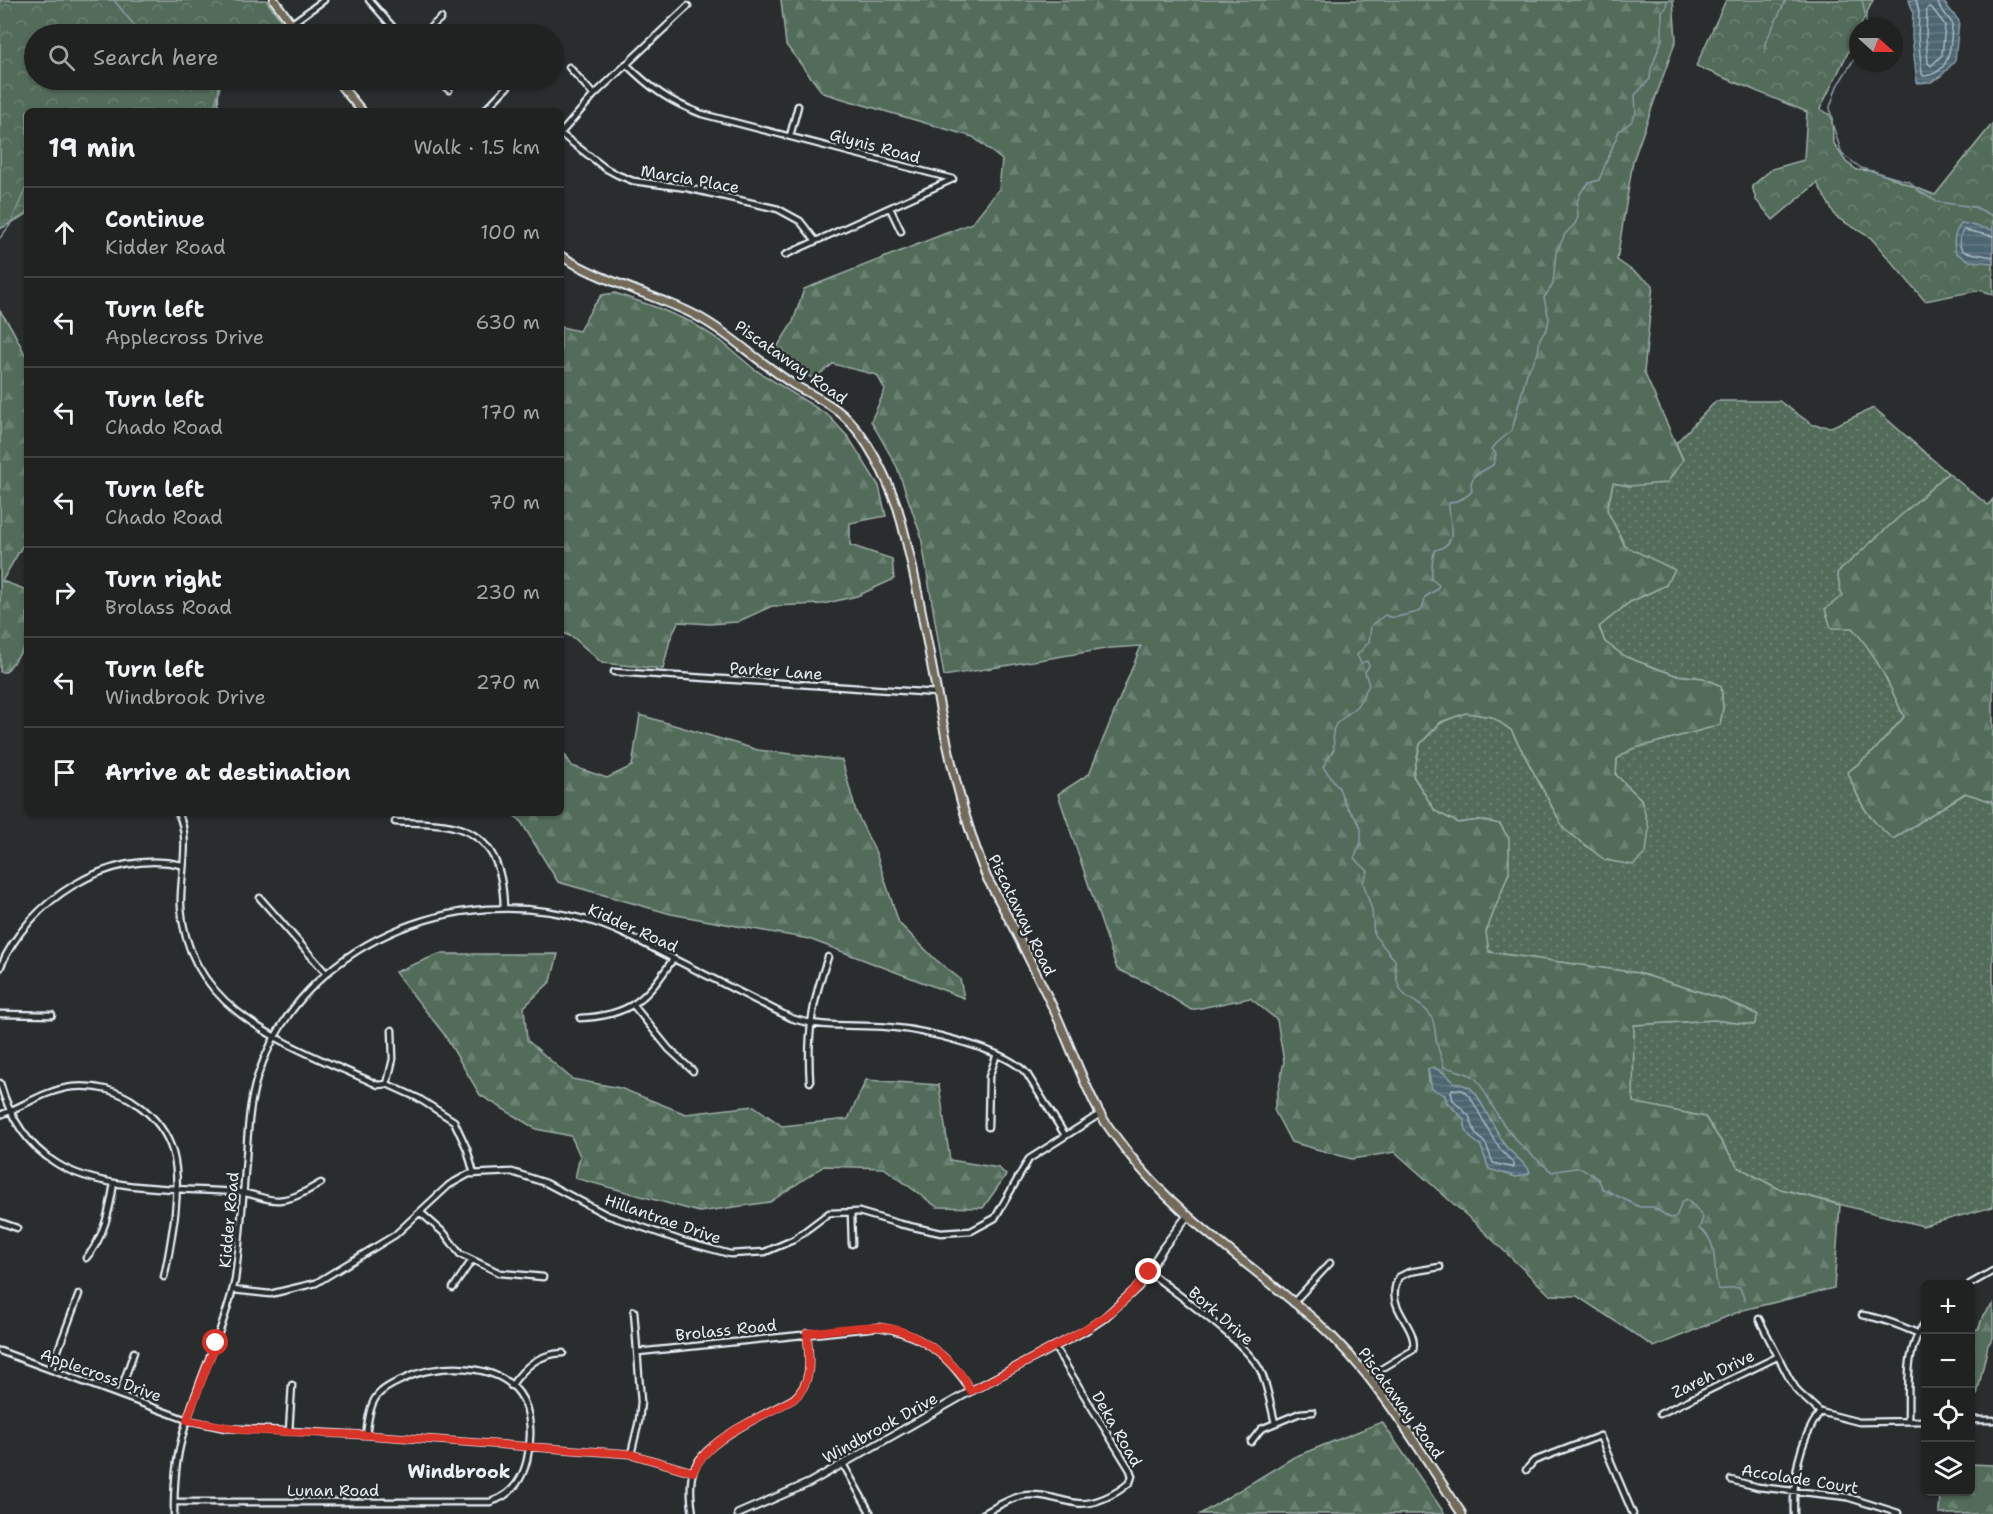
<!DOCTYPE html>
<meta charset="utf-8">
<style>
body{margin:0;font-family:"Shantell Sans",sans-serif;background:#282a2a;color:#f1f3f6}
.controls{position:absolute;right:18px;bottom:18px;display:grid;overflow:hidden;border-radius:9px;box-shadow:0 2px 4px #0004}
.controls button{width:54px;height:54px;display:grid;place-items:center;padding:0;border:0;border-bottom:2px solid #3d3f40;background:#202222;color:#f1f3f6;font:30px sans-serif}
.compass{position:absolute;left:1849px;top:18px;width:54px;height:54px;border-radius:50%;background:#202222;box-shadow:0 2px 4px #0004;rotate:111deg}
.stop{position:absolute;width:18px;height:18px;margin:-14px;border:4px solid #d93025;border-radius:50%;background:#fff}
.stop.end{background:#d93025;border-color:#fff;box-shadow:0 2px 6px #0008}
.list{margin:0;padding:0;list-style:none}
h2{display:flex;justify-content:space-between;align-items:center;height:78px;margin:0;padding:0 24px;font-size:26px}
h2 small{font-size:20px;font-weight:400;color:#a2a4a5}
.list li{display:grid;grid-template-columns:39px 1fr auto;gap:18px;align-items:center;box-sizing:border-box;height:90px;padding:0 24px;border-top:2px solid #3d3f40}
.list b{display:block;font-size:22px;white-space:nowrap}
.list p{margin:0;font-size:20px;white-space:nowrap;color:#a2a4a5}
.list em{font-size:20px;font-style:normal;color:#a2a4a5}
.icon{flex:none;width:33px;height:33px;fill:none;stroke:currentColor;stroke-width:2;stroke-linecap:round;stroke-linejoin:round}
.map{position:relative;flex:none;width:1993px;height:1514px;overflow:hidden}
.search{position:absolute;background:#202222;box-shadow:0 2px 4px #0004;left:24px;top:24px;width:540px;height:66px;display:flex;align-items:center;gap:15px;box-sizing:border-box;padding:0 21px;border-radius:33px;color:#a2a4a5;font-size:22px}
.panel{position:absolute;background:#202222;box-shadow:0 2px 4px #0004;left:24px;top:108px;width:540px;height:708px;border-radius:9px}
.map>svg:first-child{display:block}
.grass{fill:url(#grass-dots);stroke:#9daea9;stroke-width:1.5}
.forest{fill:url(#forest-firs);stroke:#9daea9;stroke-width:1.5;fill-rule:evenodd}
.park{fill:url(#park-crowns);stroke:#9daea9;stroke-width:1.5}
.water{fill:url(#water-rules);stroke:#8a9da7;stroke-width:1.5}
.lines{fill:none;stroke-linecap:round;stroke-linejoin:round}
.shore{stroke:#aab9c2;stroke-width:1.5}
.stream{stroke:#8a9da7;stroke-width:1.5}
.street-casing{stroke:#e8f1f8;stroke-width:9}
.secondary-casing{stroke:#e8f1f8;stroke-width:10}
.primary-casing{stroke:#e8f1f8;stroke-width:11}
.street{stroke:#2a2d2e;stroke-width:4.5}
.secondary{stroke:#2a2d2e;stroke-width:6}
.primary{stroke:#736b5a;stroke-width:7}
.route{stroke:#d93025;stroke-width:8}
.labels{text-anchor:middle;dominant-baseline:central;stroke-width:5;stroke-linejoin:round;paint-order:stroke}
.street-label{font-size:16px;fill:#e8f1f8;stroke:#2a2d2e}
.neighbourhood-label{font-size:18px;font-weight:bold;fill:#e8f1f8;stroke:#2a2d2e}
</style>
<div class="map">
<svg width="1993" height="1514" viewBox="0 0 1993 1514">
<defs>
<pattern id="grass-dots" width="8" height="8" patternUnits="userSpaceOnUse" patternTransform="scale(1.5)"><rect width="8" height="8" fill="#526c5a"/><path d="M2 2h.1M6 6h.1" fill="none" stroke="#6b8172" stroke-width="1.8" stroke-linecap="round"/></pattern>
<pattern id="forest-firs" width="22" height="20" patternUnits="userSpaceOnUse" patternTransform="scale(1.5)"><rect width="22" height="20" fill="#526c5a"/><path d="M5 1l3.5 6h-7zM16 11l3.5 6h-7z" fill="#6b8172"/></pattern>
<pattern id="park-crowns" width="20" height="18" patternUnits="userSpaceOnUse" patternTransform="scale(1.5)"><rect width="20" height="18" fill="#526c5a"/><path d="M2 6a3 3 0 1 1 6 0M12 15a3 3 0 1 1 6 0" fill="none" stroke="#6b8172"/></pattern>
<pattern id="water-rules" width="6" height="5" patternUnits="userSpaceOnUse" patternTransform="scale(1.5)"><rect width="6" height="5" fill="#4c6571"/><path d="M0 2.5h6" fill="none" stroke="#667c86"/></pattern>
</defs>
<rect width="100%" height="100%" fill="#2a2d2e"/>
<filter id="ink" filterUnits="userSpaceOnUse"><feTurbulence type="fractalNoise" baseFrequency=".0167" numOctaves="2"/><feDisplacementMap in="SourceGraphic" scale="12" xChannelSelector="R" yChannelSelector="G"/><feConvolveMatrix kernelMatrix="1 2 1 2 8 2 1 2 1" color-interpolation-filters="sRGB"/></filter>
<g filter="url(#ink)">
<path class="grass" d="M 1716,401 L 1779,401 L 1813,425 L 1831,427 L 1874,408 L 1948,473 L 1838,573 L 1852,628 L 1869,646 L 1887,679 L 1904,717 L 1873,752 L 1848,772 C 1859,803 1867,818 1893,838 L 1966,793 L 1993,802 L 1993,1207 L 1923,1226 L 1777,1188 L 1738,1167 L 1705,1117 L 1633,1103 L 1633,1025 L 1714,1020 L 1753,1025 L 1758,1015 L 1723,999 L 1638,973 L 1489,952 L 1485,932 L 1509,872 L 1480,820 L 1458,823 L 1435,811 L 1413,776 L 1420,744 L 1442,722 L 1466,712 L 1492,717 L 1511,730 L 1564,829 L 1641,799 L 1616,775 L 1617,759 L 1632,749 L 1720,725 L 1723,708 L 1721,686 L 1703,678 L 1675,675 L 1625,657 L 1605,642 L 1599,626 L 1630,602 L 1666,585 L 1625,546 L 1607,510 L 1613,483 L 1629,486 L 1683,460 L 1676,443 Z"/>
<path class="forest" d="M 781,0 L 1673,0 L 1676,40 L 1633,161 L 1617,260 L 1653,285 L 1644,372 L 1683,460 L 1667,483 L 1629,486 L 1613,483 L 1607,510 L 1625,546 L 1675,570 L 1666,585 L 1630,602 L 1599,627 L 1605,642 L 1626,657 L 1675,675 L 1703,678 L 1721,686 L 1723,708 L 1720,725 L 1632,749 L 1617,759 L 1616,775 L 1641,799 L 1649,828 L 1646,853 L 1633,865 L 1605,860 L 1564,829 L 1511,730 L 1492,717 L 1466,713 L 1441,722 L 1420,744 L 1413,776 L 1435,811 L 1458,823 L 1480,820 L 1500,824 L 1509,839 L 1509,872 L 1486,932 L 1489,952 L 1638,973 L 1723,999 L 1758,1015 L 1754,1025 L 1714,1020 L 1634,1025 L 1633,1102 L 1705,1117 L 1738,1167 L 1777,1188 L 1840,1205 L 1834,1288 L 1743,1310 L 1654,1347 L 1577,1296 L 1550,1295 L 1474,1222 L 1395,1152 L 1352,1159 L 1291,1142 L 1274,1110 L 1284,1062 L 1277,1020 L 1250,998 L 1191,1010 L 1152,985 L 1117,969 L 1058,794 L 1089,774 L 1141,646 L 1111,648 L 944,676 L 921,536 L 897,467 L 871,421 L 885,390 L 877,375 L 833,364 L 813,379 L 774,352 L 793,322 L 804,289 L 972,223 L 999,189 L 1002,160 L 973,137 L 823,93 L 786,45 ZM 1433,1067 L 1447,1075 L 1453,1082 L 1469,1087 L 1476,1094 L 1505,1146 L 1527,1167 L 1516,1177 L 1489,1169 L 1481,1146 L 1471,1137 L 1466,1129 L 1464,1119 L 1447,1102 L 1445,1095 L 1429,1082 L 1428,1069 Z
M 615,293 L 658,308 L 691,322 L 721,341 L 754,369 L 828,415 L 849,438 L 879,486 L 886,516 L 850,523 L 850,545 L 892,559 L 894,579 L 857,596 L 823,604 L 772,606 L 737,622 L 710,624 L 678,622 L 670,640 L 663,669 L 602,663 L 574,638 L 561,632 L 561,327 L 579,331 L 592,308 L 602,295 Z
M 0,311 L 11,327 L 27,358 L 27,538 L 2,581 L 27,590 L 27,644 L 6,672 L 0,672 Z
M 1948,473 L 1988,505 L 1993,499 L 1993,802 L 1965,793 L 1893,839 C 1867,818 1859,802 1848,772 L 1873,752 L 1904,717 C 1889,684 1877,655 1852,628 L 1831,628 L 1825,609 L 1842,596 L 1837,573 Z
M 640,715 L 758,750 L 842,760 L 856,812 L 876,853 L 899,923 L 935,959 L 960,979 L 964,998 L 809,939 L 671,914 L 558,882 L 520,820 L 510,813 L 561,813 L 561,749 L 572,766 L 607,778 L 632,766 Z
M 439,954 L 558,954 L 551,981 L 524,1007 L 527,1040 L 572,1079 L 620,1088 L 686,1114 L 754,1106 L 782,1126 L 848,1119 L 866,1080 L 939,1085 L 950,1160 L 999,1168 L 1006,1175 L 983,1208 L 937,1207 L 884,1168 L 824,1166 L 770,1202 L 699,1212 L 575,1178 L 580,1156 L 571,1136 L 536,1129 L 480,1095 L 444,1034 L 395,972 Z
M 1993,1304 L 1993,1338 L 1988,1345 L 1977,1395 L 1971,1394 L 1971,1332 L 1979,1328 L 1983,1315 Z
M 1382,1422 L 1445,1514 L 1200,1514 L 1294,1457 Z
M 1971,1464 L 1993,1465 L 1993,1514 L 1939,1514 L 1940,1492 L 1970,1492 Z"/>
<path class="park" d="M 0,0 L 266,0 L 291,34 L 34,34 L 34,80 L 219,80 L 218,111 L 27,111 L 27,214 L 0,229 Z
M 1726,0 L 1873,0 L 1860,27 L 1858,27 L 1858,32 L 1820,109 L 1832,116 L 1833,142 L 1846,162 L 1857,170 L 1874,171 L 1935,195 L 1993,123 L 1993,295 L 1981,290 L 1925,301 L 1871,238 L 1836,217 L 1817,183 L 1773,220 L 1756,200 L 1752,186 L 1772,169 L 1804,160 L 1807,112 L 1696,66 Z"/>
<path class="water" d="M 1909,0 L 1942,0 L 1959,21 L 1955,61 L 1941,76 L 1931,82 L 1917,83 L 1912,36 L 1913,12 Z
M 1962,223 L 1993,230 L 1993,263 L 1970,261 L 1956,253 C 1952,241 1954,232 1962,223 Z
M 1433,1067 L 1447,1075 L 1453,1082 L 1469,1087 L 1476,1094 L 1505,1146 L 1527,1167 L 1530,1172 L 1528,1174 L 1516,1177 L 1489,1169 L 1481,1146 L 1471,1138 L 1466,1130 L 1464,1119 L 1447,1102 L 1445,1095 L 1432,1089 L 1428,1069 Z"/>
<g class="lines">
<path class="shore" d="M 1916,0 L 1919,12 L 1918,36 L 1922,74 L 1924,76 C 1952,74 1951,43 1952,23 L 1939,6 L 1938,0
M 1929,7 L 1932,8 L 1945,25 L 1942,55 L 1931,66 L 1928,63 L 1926,36 L 1927,9 Z
M 1993,236 L 1964,230 C 1959,236 1957,247 1965,252 L 1993,257
M 1452,1089 L 1463,1090 L 1471,1098 L 1494,1140 L 1501,1150 L 1514,1164 L 1514,1168 L 1493,1163 L 1486,1144 L 1476,1134 L 1469,1116 L 1453,1100 L 1451,1092 Z"/>
<path class="stream" d="M 114,0 L 141,34
M 1667,0 L 1666,8 L 1662,11 L 1662,39 L 1651,69 L 1650,79 L 1635,95 L 1636,113 L 1631,122 L 1619,131 L 1599,180 L 1589,183 L 1581,192 L 1577,202 L 1578,217 L 1575,224 L 1565,234 L 1556,253 L 1553,284 L 1544,298 L 1549,319 L 1547,329 L 1540,338 L 1538,353 L 1527,373 L 1512,430 L 1496,444 L 1492,449 L 1496,454 L 1493,465 L 1474,476 L 1471,483 L 1472,491 C 1467,498 1458,501 1449,503 C 1448,521 1461,545 1435,550 C 1431,559 1433,569 1431,579 L 1439,585 L 1436,590 L 1425,597 C 1423,613 1420,612 1405,615 C 1397,617 1393,619 1385,615 L 1371,626 L 1369,642 L 1357,655 L 1361,663 L 1367,661 L 1369,666 L 1365,672 L 1369,685 L 1357,706 L 1336,724 L 1333,731 L 1334,749 L 1323,767 L 1339,788 L 1345,804 L 1357,820 L 1361,828 L 1361,844 L 1354,858 L 1368,871 L 1363,882 L 1372,910 L 1374,935 L 1395,960 C 1395,971 1396,987 1405,995 C 1414,1002 1425,1006 1431,1016 C 1435,1024 1435,1031 1436,1039 C 1437,1048 1442,1058 1444,1067 C 1451,1069 1470,1073 1475,1078 C 1482,1084 1495,1113 1502,1122 C 1517,1145 1532,1155 1552,1172 C 1556,1171 1579,1167 1581,1168 C 1585,1169 1593,1176 1598,1179 L 1603,1189 L 1640,1207 L 1653,1207 L 1670,1218 L 1676,1217 L 1682,1202 L 1686,1199 L 1695,1207 L 1703,1218 L 1699,1229 C 1720,1239 1712,1270 1718,1289 C 1726,1291 1732,1286 1740,1288 L 1745,1301
M 1862,0 L 1866,18 L 1866,27
M 1765,52 L 1765,43 L 1786,0
M 1858,53 L 1837,86 L 1830,107 L 1832,123 L 1842,154 L 1861,168 L 1910,182 L 1917,190 L 1937,202 L 1975,207 L 1993,216
M 213,111 L 221,84 L 215,80
M 0,238 L 10,225 L 27,185"/>
<defs>
<path id="street" d="M 369,0 L 399,34
M 291,24 L 324,0
M 423,34 L 441,18
M 626,64 C 650,88 670,102 702,114 L 953,179 L 785,255
M 569,67 L 594,95
M 437,80 L 449,90
M 484,111 L 513,81
M 561,133 L 594,95 L 688,6
M 561,134 L 605,168 L 618,175 L 633,181 L 687,188 L 778,209 L 800,221 L 815,240
M 790,136 L 798,106
M 890,208 L 901,231
M 614,672 L 937,693
M 178,813 C 192,839 179,879 181,907 C 188,1015 296,1047 378,1085 L 387,1084 L 418,1098 L 454,1121 L 467,1149 L 474,1174
M 395,822 C 413,823 433,822 451,826 C 494,836 503,870 504,908
M 260,898 L 325,972
M 0,968 C 28,901 108,848 182,865
M 634,1006 L 669,1049 L 693,1071
M 0,1014 L 52,1015
M 580,1018 C 630,1016 647,999 673,959
M 810,1082 C 807,1034 812,1002 828,957
M 0,1083 C 9,1115 27,1145 56,1163 C 101,1192 185,1188 239,1192 C 252,1193 266,1201 279,1200 C 295,1199 308,1190 321,1183
M 387,1084 L 393,1059 L 392,1030
M 0,1115 C 24,1106 46,1090 72,1087 C 95,1085 119,1090 137,1104 C 177,1133 180,1168 175,1214 C 172,1235 169,1256 164,1277
M 988,1127 L 989,1077 L 997,1054
M 420,1212 L 445,1234 L 460,1254 L 500,1273 L 543,1277
M 851,1212 L 852,1244
M 0,1222 L 17,1228
M 86,1258 C 104,1239 110,1208 114,1183
M 1149,1272 C 1175,1293 1251,1345 1262,1374 C 1268,1389 1271,1407 1275,1423
M 1970,1284 L 1993,1271
M 453,1288 L 472,1260
M 233,1290 L 270,1294 L 316,1283 L 395,1235 L 449,1185 L 469,1174 L 512,1172 L 546,1183 L 607,1215 L 682,1241 L 730,1254 L 765,1252 L 793,1240 L 829,1213 L 859,1212 L 900,1224 L 941,1233 L 971,1231 L 995,1218 L 1029,1159 L 1100,1114
M 1293,1303 L 1330,1263
M 1862,1315 C 1882,1318 1899,1325 1917,1333
M 1759,1319 L 1789,1378 L 1798,1392 L 1820,1412 L 1859,1422 L 1926,1421
M 0,1351 L 187,1420 L 225,1428 L 366,1435 L 631,1454 L 693,1472
M 638,1352 L 879,1327 C 920,1333 950,1356 971,1391
M 51,1369 L 79,1294
M 1368,1377 L 1413,1350 C 1419,1325 1382,1308 1399,1277 L 1409,1272 L 1440,1267
M 511,1386 C 525,1366 539,1354 563,1353
M 119,1395 L 134,1352
M 1660,1414 L 1777,1357
M 1970,1420 L 1993,1420
M 1908,1421 C 1909,1387 1904,1350 1926,1321
M 289,1431 L 292,1385
M 1251,1442 L 1261,1429 L 1300,1413 L 1313,1412
M 631,1454 L 639,1421 L 641,1402 L 634,1311
M 843,1464 L 871,1514
M 1526,1470 L 1534,1461 L 1600,1436 L 1633,1514
M 1731,1480 L 1758,1487 L 1847,1497 L 1898,1513
M 174,1502 L 490,1502 C 511,1496 522,1481 527,1460 C 532,1439 532,1411 519,1393 C 496,1362 435,1363 404,1379 C 395,1383 383,1388 377,1396 C 369,1406 368,1423 366,1435
M 174,1514 C 174,1492 175,1468 180,1446 C 193,1389 222,1337 235,1280 C 240,1240 243,1199 246,1158 C 248,1131 249,1104 257,1078 C 301,942 456,881 587,920 C 619,929 648,946 678,961 C 715,980 753,999 791,1018 C 823,1029 855,1024 888,1027 C 922,1030 1005,1048 1027,1074 L 1065,1135
M 693,1514 C 691,1501 689,1485 693,1472 C 702,1441 766,1414 793,1399 C 814,1382 809,1357 807,1333
M 983,1514 C 994,1508 1008,1499 1021,1496 C 1040,1492 1057,1500 1076,1503 C 1093,1506 1117,1494 1130,1482 L 1132,1476 L 1130,1470 L 1054,1346
M 1794,1514 C 1793,1478 1798,1443 1820,1412"/>
<path id="secondary" d="M 738,1514 L 809,1483 L 971,1391 L 1086,1330 L 1104,1318 L 1139,1286 L 1163,1248 L 1188,1215"/>
<path id="primary" d="M 274,0 L 299,34
M 336,80 L 362,111
M 561,256 C 600,280 645,292 687,311 C 717,325 740,346 766,365 C 776,372 786,380 796,386 C 812,395 829,402 843,415 C 867,436 887,478 898,509 C 932,631 939,760 987,878 C 1011,921 1034,968 1055,1012 C 1070,1045 1082,1080 1099,1112 C 1106,1125 1117,1138 1125,1149 C 1177,1218 1253,1265 1317,1322 C 1377,1376 1418,1448 1462,1514"/>
</defs>
<use href="#street" class="street-casing"/>
<use href="#secondary" class="secondary-casing"/>
<use href="#primary" class="primary-casing"/>
<use href="#street" class="street"/>
<use href="#secondary" class="secondary"/>
<use href="#primary" class="primary"/>
</g>
</g>
<g class="lines" filter="url(#ink)">
<path class="route" d="M 216,1343 L 187,1420 L 243,1430 L 366,1435 L 631,1454 L 693,1472 C 711,1434 759,1419 794,1399 C 814,1382 809,1357 807,1333 C 829,1331 859,1325 881,1327 C 910,1329 940,1350 959,1372 C 964,1377 967,1385 971,1391 C 997,1378 1022,1364 1048,1350 C 1092,1326 1118,1313 1149,1272"/>
</g>
<g class="labels">
<g class="street-label">
<text transform="translate(875 146) rotate(15)">Glynis Road</text>
<text transform="translate(690 179) rotate(10)">Marcia Place</text>
<text transform="translate(791 362) rotate(35)">Piscataway Road</text>
<text transform="translate(776 671) rotate(4)">Parker Lane</text>
<text transform="translate(1022 915) rotate(64)">Piscataway Road</text>
<text transform="translate(633 928) rotate(24)">Kidder Road</text>
<text transform="translate(663 1219) rotate(19)">Hillantrae Drive</text>
<text transform="translate(229 1220) rotate(-85)">Kidder Road</text>
<text transform="translate(1221 1316) rotate(41)">Bork Drive</text>
<text transform="translate(726 1330) rotate(-6)">Brolass Road</text>
<text transform="translate(1713 1374) rotate(-26)">Zareh Drive</text>
<text transform="translate(101 1375) rotate(20)">Applecross Drive</text>
<text transform="translate(1401 1403) rotate(54)">Piscataway Road</text>
<text transform="translate(880 1428) rotate(-29)">Windbrook Drive</text>
<text transform="translate(1117 1429) rotate(60)">Deka Road</text>
<text transform="translate(1800 1479) rotate(9)">Accolade Court</text>
<text x="333" y="1490">Lunan Road</text>
</g>
<g class="neighbourhood-label">
<text x="459" y="1472">Windbrook</text>
</g>
</g>
</svg>
<div class="controls">
<button>+</button>
<button>−</button>
<button><svg class="icon" aria-label="locate" viewBox="0 0 24 24"><circle cx="12" cy="12" r="6"/><path d="M12 2v4M12 18v4M2 12h4M18 12h4"/></svg></button>
<button><svg class="icon" aria-label="layers" viewBox="0 0 24 24"><path d="M12 4l9 5-9 5-9-5zM3 14l9 5 9-5"/></svg></button>
</div>
<svg class="compass" viewBox="-18 -18 36 36"><path d="M0-13l5 13h-10z" fill="#e53935"/><path d="M0 13l5-13h-10z" fill="#a2a4a5"/></svg>
<div class="stop" style="left:216px;top:1343px"></div>
<div class="stop end" style="left:1149px;top:1272px"></div>
<div class="search"><svg class="icon" aria-label="search" viewBox="0 0 24 24"><circle cx="10" cy="10" r="6"/><path d="M15 15l6 6"/></svg>Search here</div>
<section class="panel">
<h2>19 min<small>Walk · 1.5 km</small></h2>
<ul class="list">
<li><svg class="icon" aria-label="ahead" viewBox="0 0 24 24"><path d="M12 20V5M6 11l6-6 6 6"/></svg><div><b>Continue</b><p>Kidder Road</p></div><em>100 m</em></li>
<li><svg class="icon" aria-label="left" viewBox="0 0 24 24"><path d="M17 20v-9H6M10 6l-5 5 5 5"/></svg><div><b>Turn left</b><p>Applecross Drive</p></div><em>630 m</em></li>
<li><svg class="icon" aria-label="left" viewBox="0 0 24 24"><path d="M17 20v-9H6M10 6l-5 5 5 5"/></svg><div><b>Turn left</b><p>Chado Road</p></div><em>170 m</em></li>
<li><svg class="icon" aria-label="left" viewBox="0 0 24 24"><path d="M17 20v-9H6M10 6l-5 5 5 5"/></svg><div><b>Turn left</b><p>Chado Road</p></div><em>70 m</em></li>
<li><svg class="icon" aria-label="right" viewBox="0 0 24 24"><path d="M7 20v-9h11M14 6l5 5-5 5"/></svg><div><b>Turn right</b><p>Brolass Road</p></div><em>230 m</em></li>
<li><svg class="icon" aria-label="left" viewBox="0 0 24 24"><path d="M17 20v-9H6M10 6l-5 5 5 5"/></svg><div><b>Turn left</b><p>Windbrook Drive</p></div><em>270 m</em></li>
<li><svg class="icon" aria-label="arrive" viewBox="0 0 24 24"><path d="M6 21V4h12l-3 4 3 4H6"/></svg><div><b>Arrive at destination</b></div></li>
</ul>
</section>
</div>
